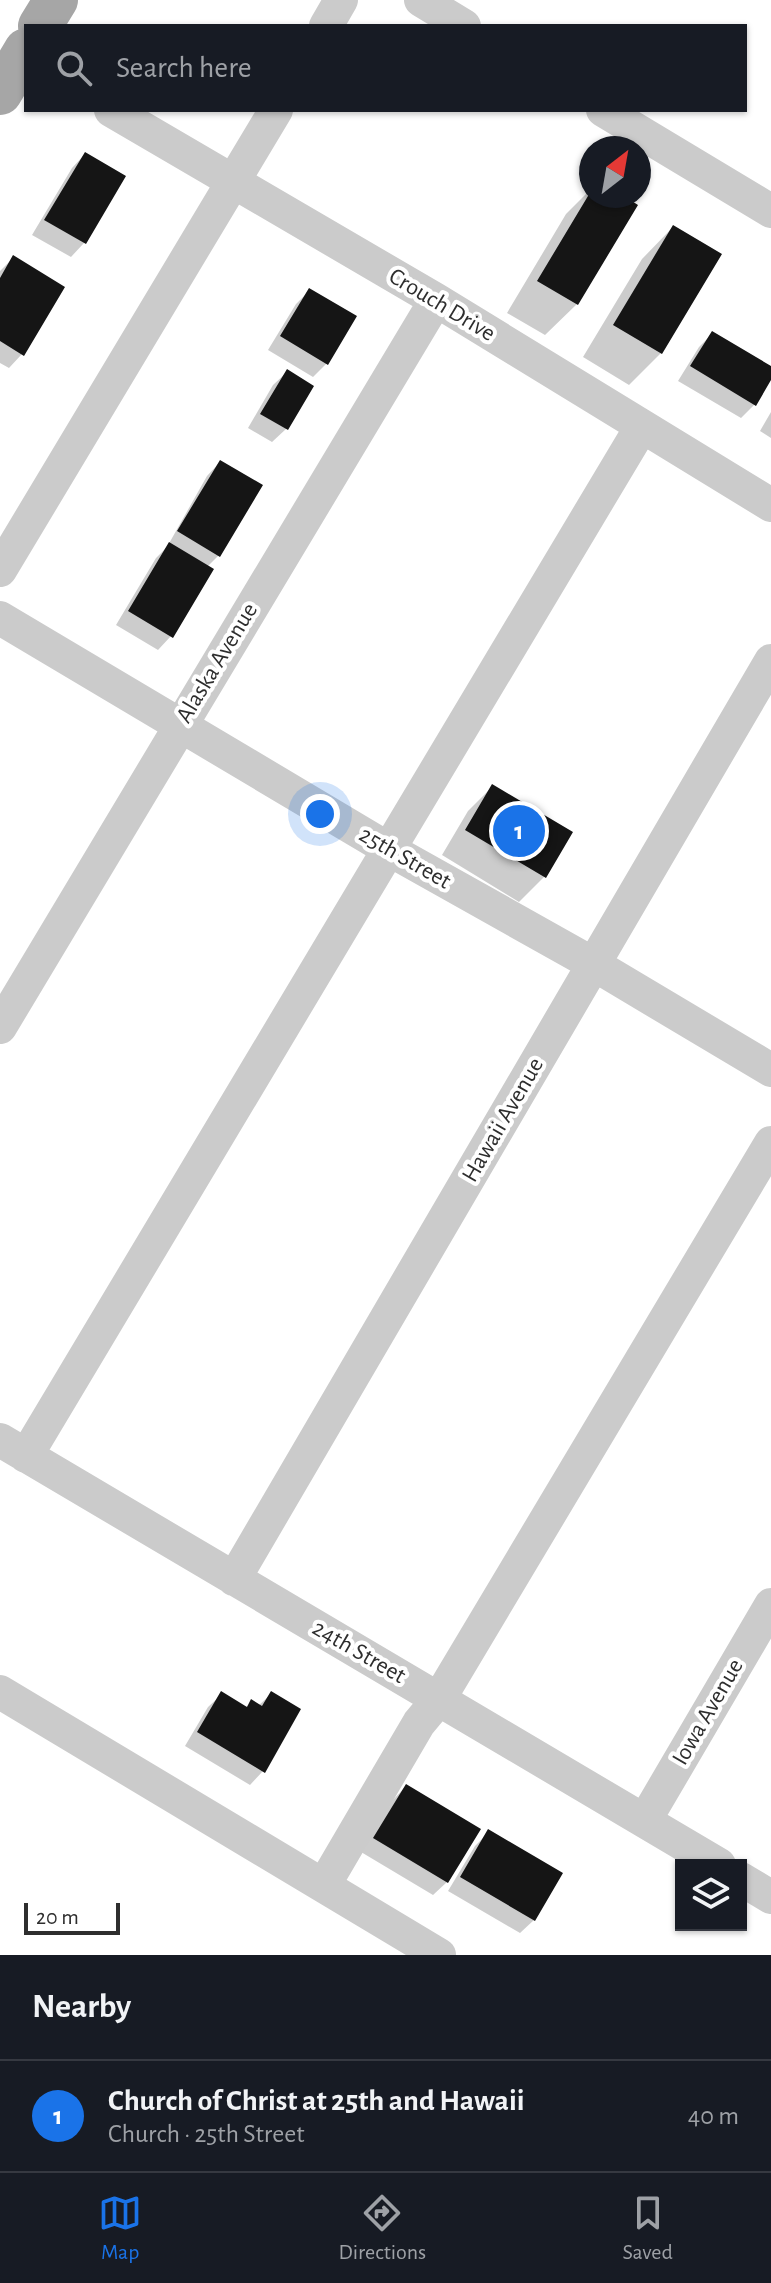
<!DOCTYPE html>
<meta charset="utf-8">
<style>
body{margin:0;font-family:"Alegreya Sans",sans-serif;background:#20242c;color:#f1f3f6}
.controls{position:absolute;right:24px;bottom:24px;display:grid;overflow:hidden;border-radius:0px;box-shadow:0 2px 6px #0004}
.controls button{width:72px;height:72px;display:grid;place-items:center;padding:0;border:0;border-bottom:2px solid #363941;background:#171b24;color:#f1f3f6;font:40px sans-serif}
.compass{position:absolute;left:579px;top:136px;width:72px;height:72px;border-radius:50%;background:#171b24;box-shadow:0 2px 6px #0004;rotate:31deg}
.scale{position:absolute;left:24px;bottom:20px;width:96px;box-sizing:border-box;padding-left:8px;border:4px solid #2e2e2e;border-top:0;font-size:22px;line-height:28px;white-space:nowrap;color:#2e2e2e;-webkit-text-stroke:6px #fff;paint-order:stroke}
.you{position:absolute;left:320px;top:814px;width:28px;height:28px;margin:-20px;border:6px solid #fff;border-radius:50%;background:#1a73e8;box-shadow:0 0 0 12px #1a73e833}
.badge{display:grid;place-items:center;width:52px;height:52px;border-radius:50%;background:#1a73e8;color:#fff;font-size:26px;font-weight:700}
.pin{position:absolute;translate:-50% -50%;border:4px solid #fff;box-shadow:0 2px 8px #0006}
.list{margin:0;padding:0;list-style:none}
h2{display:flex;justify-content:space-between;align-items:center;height:104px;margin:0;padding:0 32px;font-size:34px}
h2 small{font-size:26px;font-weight:400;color:#9ea1a6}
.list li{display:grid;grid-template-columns:52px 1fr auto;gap:24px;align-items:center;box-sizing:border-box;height:112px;padding:0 32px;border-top:2px solid #363941}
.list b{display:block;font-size:30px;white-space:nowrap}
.list p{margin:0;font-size:26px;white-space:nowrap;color:#9ea1a6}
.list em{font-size:26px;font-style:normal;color:#9ea1a6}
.icon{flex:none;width:44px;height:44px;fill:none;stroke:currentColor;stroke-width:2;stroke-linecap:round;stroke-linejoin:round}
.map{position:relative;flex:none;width:771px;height:1955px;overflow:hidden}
.search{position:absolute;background:#171b24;box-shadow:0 2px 6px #0004;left:24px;right:24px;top:24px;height:88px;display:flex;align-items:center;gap:20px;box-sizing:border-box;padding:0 28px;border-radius:0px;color:#9ea1a6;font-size:30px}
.sheet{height:216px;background:#171b24}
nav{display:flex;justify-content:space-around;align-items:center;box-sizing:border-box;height:112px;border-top:2px solid #363941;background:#171b24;font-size:22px;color:#9ea1a6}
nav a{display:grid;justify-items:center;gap:4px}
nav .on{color:#1a73e8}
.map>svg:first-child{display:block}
.shadow{fill:#0003}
.building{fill:#151515}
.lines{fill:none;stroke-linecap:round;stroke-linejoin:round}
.minor{stroke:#cbcbcb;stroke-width:34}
.major{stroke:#a6a6a6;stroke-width:44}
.labels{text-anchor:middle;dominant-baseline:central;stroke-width:8;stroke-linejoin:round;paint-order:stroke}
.street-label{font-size:24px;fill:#2e2e2e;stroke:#fff}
</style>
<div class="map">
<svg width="771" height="1955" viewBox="0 0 771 1955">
<rect width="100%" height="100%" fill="#fff"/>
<path class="shadow" d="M 85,154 L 123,176 L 84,243 L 71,257 L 32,235 L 72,168 Z
M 591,189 L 591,196 L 620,196 L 577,304 L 545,335 L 507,313 L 566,214 Z
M 673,227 L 719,255 L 661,353 L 629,385 L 583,357 L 642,259 Z
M 13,258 L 22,354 L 9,368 L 0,363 L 0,271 Z
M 310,290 L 327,363 L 313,377 L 268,350 L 296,304 Z
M 713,333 L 771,368 L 771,377 L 754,405 L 741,418 L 678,381 L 699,347 Z
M 287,372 L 286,429 L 272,442 L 248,428 L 273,385 Z
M 771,412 L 771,438 L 760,431 Z
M 220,462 L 218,556 L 207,567 L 171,636 L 158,650 L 116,625 L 156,558 L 167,547 L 207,476 Z
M 493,786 L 570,833 L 544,877 L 519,902 L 442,855 L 468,811 Z
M 222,1694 L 245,1708 L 252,1702 L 258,1706 L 271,1694 L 263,1771 L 250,1785 L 185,1746 L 208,1707 Z
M 406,1786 L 447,1882 L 433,1895 L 361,1852 L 393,1800 Z
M 489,1832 L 534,1920 L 520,1933 L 448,1891 L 475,1846 Z"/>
<path class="building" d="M 85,152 L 126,176 L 86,244 L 44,220 Z
M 591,191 L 591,196 L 624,196 L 638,205 L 578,305 L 537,281 Z
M 673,225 L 722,254 L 662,354 L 613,325 Z
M 13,255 L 65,287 L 24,356 L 0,341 L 0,278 Z
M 309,288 L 357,316 L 328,365 L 280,336 Z
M 712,331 L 771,366 L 771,380 L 756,406 L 690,366 Z
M 287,369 L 314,386 L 288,430 L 260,414 Z
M 220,460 L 263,485 L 220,557 L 177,531 Z
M 169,542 L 214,569 L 173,638 L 128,611 Z
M 492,784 L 573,832 L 546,878 L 465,830 Z
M 221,1691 L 247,1707 L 251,1699 L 262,1706 L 271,1691 L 301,1709 L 265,1773 L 197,1732 Z
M 406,1784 L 481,1829 L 448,1883 L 373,1838 Z
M 488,1829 L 563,1873 L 535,1921 L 460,1877 Z"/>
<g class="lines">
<path class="minor" d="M 421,0 L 464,26
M 326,26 L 341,0
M 111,110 L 436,300 L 771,505
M 603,110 L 771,211
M 0,570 L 276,110
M 0,618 L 390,850 L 595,965 L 771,1070
M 0,1027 L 436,300
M 0,1440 L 719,1865
M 26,1456 L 642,426
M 234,1579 L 771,661
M 0,1692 L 439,1955
M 645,1820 L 771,1605
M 741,1879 L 771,1897
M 324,1885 L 419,1723 L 439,1699 L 771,1143"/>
<path class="major" d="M 40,26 L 56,0
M 0,93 L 26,50"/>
</g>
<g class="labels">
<g class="street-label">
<text transform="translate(442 305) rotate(31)">Crouch Drive</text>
<text transform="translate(217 663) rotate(-59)">Alaska Avenue</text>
<text transform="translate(405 858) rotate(30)">25th Street</text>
<text transform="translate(503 1120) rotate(-60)">Hawaii Avenue</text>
<text transform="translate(359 1652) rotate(30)">24th Street</text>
<text transform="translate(708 1712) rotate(-60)">Iowa Avenue</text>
</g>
</g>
</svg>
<div class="controls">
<button><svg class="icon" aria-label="layers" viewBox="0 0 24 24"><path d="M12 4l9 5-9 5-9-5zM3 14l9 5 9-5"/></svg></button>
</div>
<svg class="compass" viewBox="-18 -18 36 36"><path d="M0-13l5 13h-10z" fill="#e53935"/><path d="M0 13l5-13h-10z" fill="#9ea1a6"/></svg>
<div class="scale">20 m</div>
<div class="you"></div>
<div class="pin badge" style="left:519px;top:831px">1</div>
<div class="search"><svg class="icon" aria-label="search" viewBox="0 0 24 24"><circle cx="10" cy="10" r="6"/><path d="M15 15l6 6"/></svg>Search here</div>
</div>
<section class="sheet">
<h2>Nearby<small></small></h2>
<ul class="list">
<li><span class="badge">1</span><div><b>Church of Christ at 25th and Hawaii</b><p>Church · 25th Street</p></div><em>40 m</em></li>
</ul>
</section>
<nav>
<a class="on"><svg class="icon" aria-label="map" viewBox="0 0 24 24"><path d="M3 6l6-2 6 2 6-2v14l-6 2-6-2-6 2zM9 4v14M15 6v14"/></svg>Map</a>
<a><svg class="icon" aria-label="directions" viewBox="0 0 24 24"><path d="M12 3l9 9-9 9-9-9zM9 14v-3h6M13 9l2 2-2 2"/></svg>Directions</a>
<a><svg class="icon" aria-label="saved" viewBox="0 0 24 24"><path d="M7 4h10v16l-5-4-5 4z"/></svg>Saved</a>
</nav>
